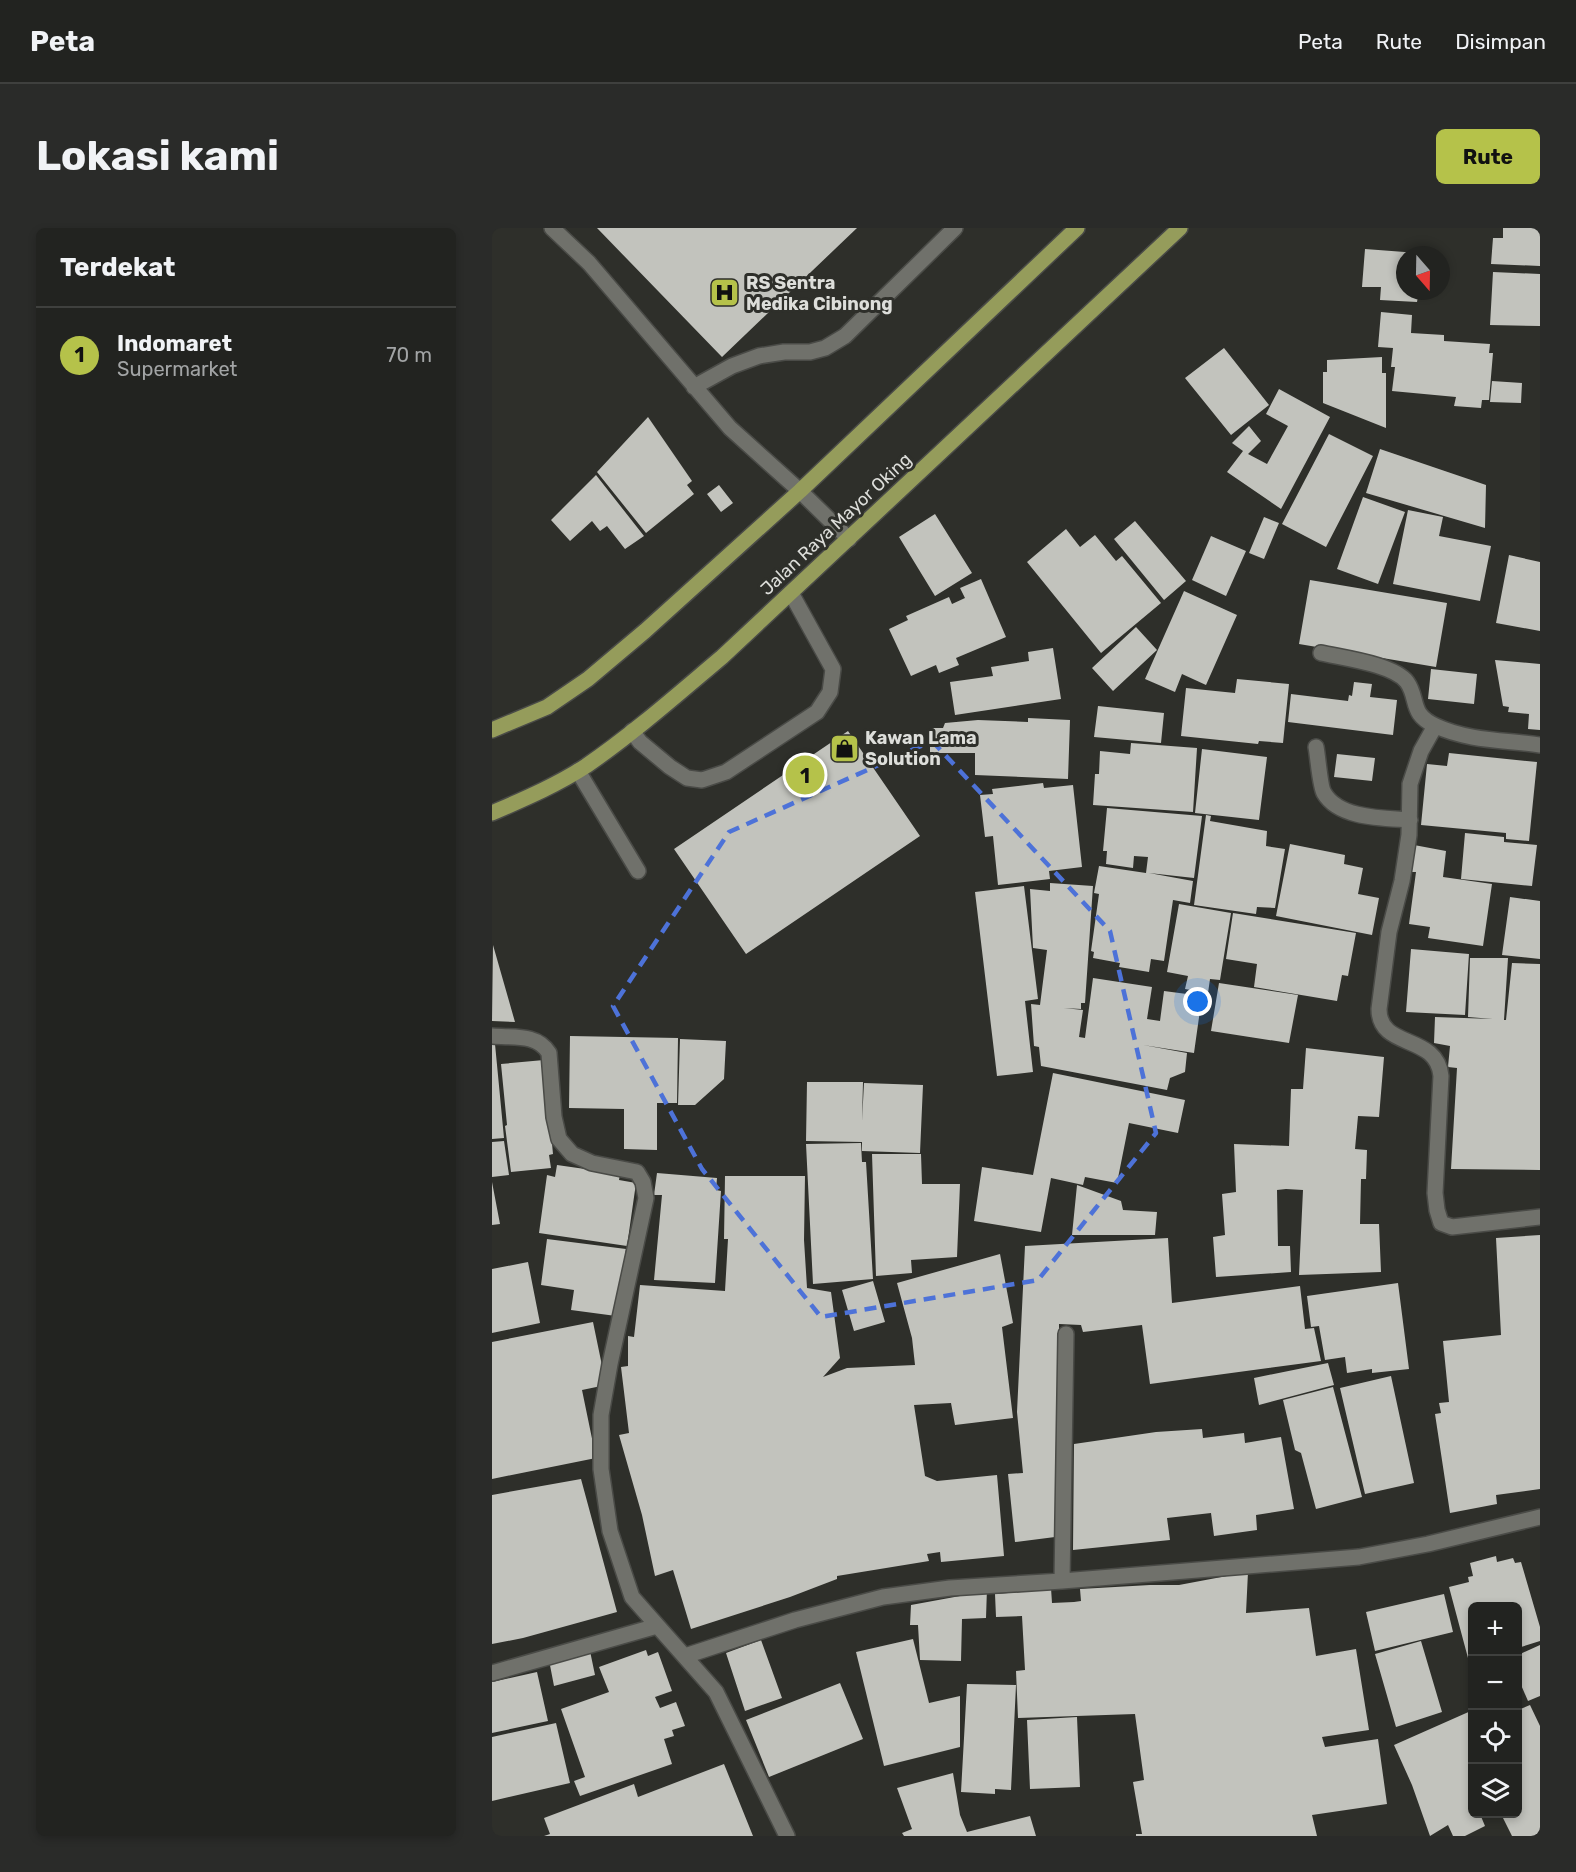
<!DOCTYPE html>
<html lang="id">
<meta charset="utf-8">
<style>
body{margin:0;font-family:Rubik,sans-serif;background:#2a2b29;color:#f1f3f6}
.controls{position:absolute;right:18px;bottom:18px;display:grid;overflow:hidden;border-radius:9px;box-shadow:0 3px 9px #0003}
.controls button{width:54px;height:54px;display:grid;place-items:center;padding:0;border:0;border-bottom:2px solid #3f403e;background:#222320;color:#f1f3f6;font:30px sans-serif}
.compass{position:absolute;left:904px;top:18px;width:54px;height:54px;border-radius:50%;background:#222320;box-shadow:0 3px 9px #0003;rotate:160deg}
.you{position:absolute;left:706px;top:774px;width:21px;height:21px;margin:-15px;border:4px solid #fff;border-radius:50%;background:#1a73e8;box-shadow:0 0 0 9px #1a73e833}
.badge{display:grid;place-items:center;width:39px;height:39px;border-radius:50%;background:#b5c24a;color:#111;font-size:20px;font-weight:700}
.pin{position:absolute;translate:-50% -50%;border:3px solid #fff;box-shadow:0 2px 6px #0006}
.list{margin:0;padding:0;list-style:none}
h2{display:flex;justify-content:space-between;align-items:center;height:78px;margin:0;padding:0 24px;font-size:26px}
h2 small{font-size:20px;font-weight:400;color:#a2a4a5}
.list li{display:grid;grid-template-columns:39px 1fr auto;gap:18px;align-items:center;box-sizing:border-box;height:96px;padding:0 24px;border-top:2px solid #3f403e}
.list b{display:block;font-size:22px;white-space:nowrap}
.list p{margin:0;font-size:20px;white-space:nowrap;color:#a2a4a5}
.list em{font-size:20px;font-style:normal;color:#a2a4a5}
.icon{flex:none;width:33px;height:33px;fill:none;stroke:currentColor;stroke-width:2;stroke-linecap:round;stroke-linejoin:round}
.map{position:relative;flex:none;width:1048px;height:1608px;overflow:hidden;border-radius:9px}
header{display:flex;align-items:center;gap:36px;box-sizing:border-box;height:84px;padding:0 30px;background:#222320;border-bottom:2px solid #3f403e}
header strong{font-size:28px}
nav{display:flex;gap:33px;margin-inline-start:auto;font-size:21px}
.intro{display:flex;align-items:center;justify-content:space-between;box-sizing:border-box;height:144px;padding:0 36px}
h1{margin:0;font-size:42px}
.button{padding:15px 27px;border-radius:9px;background:#b5c24a;color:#111;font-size:21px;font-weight:700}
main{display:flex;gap:36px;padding:0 36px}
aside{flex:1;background:#222320;border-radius:9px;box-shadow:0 3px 9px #0003}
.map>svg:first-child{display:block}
.building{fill:#c2c3bd}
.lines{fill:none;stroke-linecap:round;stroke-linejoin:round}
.minor-casing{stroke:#4a4b47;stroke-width:18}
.major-casing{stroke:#4a4b47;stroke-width:18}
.minor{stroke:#70716b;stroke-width:15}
.major{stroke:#959c5b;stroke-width:15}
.marked{fill:none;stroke:#4d72d8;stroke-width:4.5;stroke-dasharray:12 8;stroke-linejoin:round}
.labels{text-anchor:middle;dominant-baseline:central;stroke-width:6;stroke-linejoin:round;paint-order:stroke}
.poi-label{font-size:18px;font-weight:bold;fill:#dddeda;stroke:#2e2f2a;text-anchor:start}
.street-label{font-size:18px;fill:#dddeda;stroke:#2e2f2a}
</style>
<header>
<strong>Peta</strong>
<nav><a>Peta</a><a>Rute</a><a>Disimpan</a></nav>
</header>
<div class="intro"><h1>Lokasi kami</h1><a class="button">Rute</a></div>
<main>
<aside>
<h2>Terdekat<small></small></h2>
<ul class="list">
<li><span class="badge">1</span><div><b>Indomaret</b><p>Supermarket</p></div><em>70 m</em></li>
</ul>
</aside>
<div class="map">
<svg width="1048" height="1608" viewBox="0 0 1048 1608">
<rect width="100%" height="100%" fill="#2e2f2a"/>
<path class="building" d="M 105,0 L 365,0 L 230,129 Z
M 1011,0 L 1048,0 L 1048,38 L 999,36 L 1001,10 L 1011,10 Z
M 873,21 L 926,25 L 926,27 L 913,27 L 913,63 L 927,63 L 925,74 L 888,72 L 889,59 L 870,59 Z
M 1001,44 L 1048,46 L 1048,98 L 998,97 Z
M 889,84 L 920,87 L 919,105 L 952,107 L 952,113 L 998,116 L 997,125 L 1001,125 L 997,172 L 990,172 L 989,180 L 962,178 L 964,169 L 900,163 L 903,139 L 899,139 L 901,120 L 886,119 Z
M 732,120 L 777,177 L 739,207 L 693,150 Z
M 890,129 L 890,145 L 894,145 L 894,200 L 831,175 L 831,144 L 835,144 L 835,132 Z
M 1000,153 L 1030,155 L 1029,175 L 998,174 Z
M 787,161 L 838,189 L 789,281 L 735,244 L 751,223 L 740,215 L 757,198 L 769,213 L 756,226 L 775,236 L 796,198 L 774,186 Z
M 156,189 L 200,253 L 195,257 L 202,266 L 154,305 L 105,244 Z
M 837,206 L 881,228 L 834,319 L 790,296 Z
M 888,221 L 994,257 L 993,300 L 874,265 Z
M 104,247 L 152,308 L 133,321 L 115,298 L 108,303 L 100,293 L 78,313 L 59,292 Z
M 227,257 L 241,275 L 229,284 L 215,266 Z
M 871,269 L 913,284 L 886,356 L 845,341 Z
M 916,282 L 951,289 L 947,308 L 999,318 L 988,373 L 901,356 Z
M 443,286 L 480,345 L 443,368 L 407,309 Z
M 772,289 L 787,295 L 772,331 L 757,325 Z
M 643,293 L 694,353 L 672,372 L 622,311 Z
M 574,301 L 588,319 L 603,307 L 624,333 L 630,328 L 669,375 L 609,425 L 535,334 Z
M 719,308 L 754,323 L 734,368 L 700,352 Z
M 1017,327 L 1048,334 L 1048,403 L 1004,395 Z
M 489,351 L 514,409 L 464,430 L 467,437 L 447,445 L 444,437 L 419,448 L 397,401 L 416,392 L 414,388 L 457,369 L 460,376 L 473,370 L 468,360 Z
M 818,352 L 955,375 L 944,439 L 807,416 Z
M 692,363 L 745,387 L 714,457 L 690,446 L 683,464 L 653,451 Z
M 644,399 L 665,422 L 621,463 L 600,440 Z
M 561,420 L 569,471 L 463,487 L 458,454 L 501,448 L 499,439 L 537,433 L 536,424 Z
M 1003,432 L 1048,436 L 1048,502 L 1036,501 L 1037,486 L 1016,484 L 1017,479 L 1011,478 Z
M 939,441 L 985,446 L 982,476 L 936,471 Z
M 745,451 L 797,456 L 791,515 L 767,513 L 766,516 L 689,508 L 694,460 L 743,465 Z
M 862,454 L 880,456 L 878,469 L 905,472 L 901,507 L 796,494 L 799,466 L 856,473 L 857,467 L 860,468 Z
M 606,478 L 672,485 L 669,515 L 602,509 Z
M 536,490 L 578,492 L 576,551 L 483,547 L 483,525 L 438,525 L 438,500 L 451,500 L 453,495 L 486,492 L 536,494 Z
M 356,503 L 428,608 L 254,726 L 182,621 Z
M 639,515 L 705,520 L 701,584 L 601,577 L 603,546 L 607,546 L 608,523 L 638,526 Z
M 710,521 L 775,529 L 767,592 L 703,585 Z
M 957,525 L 1045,534 L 1037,613 L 1014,611 L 1014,605 L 929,597 L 935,536 L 955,538 Z
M 845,526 L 883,530 L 880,553 L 842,549 Z
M 551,555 L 552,560 L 581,557 L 590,639 L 557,643 L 558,651 L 506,657 L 501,608 L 493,609 L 488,567 L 501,566 L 500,561 Z
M 615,580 L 710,588 L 702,650 L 657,645 L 701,653 L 698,675 L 681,672 L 672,733 L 659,731 L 657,744 L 627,739 L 628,735 L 601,730 L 602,724 L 599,723 L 607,666 L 602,665 L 607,638 L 654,645 L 656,629 L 642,628 L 641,640 L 614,636 L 615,623 L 611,623 Z
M 714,587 L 719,588 L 718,593 L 775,603 L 774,618 L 793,621 L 783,680 L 765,679 L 764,686 L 702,677 Z
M 973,605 L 1012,609 L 1012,614 L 1045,617 L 1040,658 L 969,651 Z
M 798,616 L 853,627 L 852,636 L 871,640 L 866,666 L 887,670 L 880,707 L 784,688 Z
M 922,617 L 954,623 L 951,649 L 1000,656 L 991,718 L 936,710 L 938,699 L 917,696 L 924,644 L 918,644 Z
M 558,655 L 601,658 L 593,775 L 589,775 L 589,781 L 572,780 L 591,782 L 587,809 L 593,810 L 601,750 L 660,759 L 655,791 L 668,793 L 672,763 L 710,768 L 702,825 L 651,817 L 695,825 L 693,844 L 678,850 L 675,862 L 549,838 L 547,819 L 542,818 L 539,776 L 548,777 L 555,722 L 541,720 L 538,661 L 558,663 Z
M 532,658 L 546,771 L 533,773 L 541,844 L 505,848 L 483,664 Z
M 1018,669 L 1048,673 L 1048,731 L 1010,727 Z
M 687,676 L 739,685 L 728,752 L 718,751 L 716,765 L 693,761 L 696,748 L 675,744 Z
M 741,685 L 864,705 L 856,748 L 850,747 L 845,773 L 762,759 L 765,736 L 734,731 Z
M 1,717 L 23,794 L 0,793 Z
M 919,721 L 977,726 L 973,787 L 914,784 Z
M 978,730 L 1016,730 L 1012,792 L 1014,792 L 1020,735 L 1048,736 L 1048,942 L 959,941 L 965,840 L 956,839 L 958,818 L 942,815 L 943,789 L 1001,791 L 976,789 Z
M 727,755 L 806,767 L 797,815 L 719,803 Z
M 78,808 L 186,810 L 185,875 L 165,875 L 165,922 L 132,921 L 132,881 L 77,880 Z
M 188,811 L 234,813 L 232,851 L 203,877 L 186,877 Z
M 0,816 L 3,816 L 12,910 L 0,911 Z
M 814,820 L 892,829 L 887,889 L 866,888 L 863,921 L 875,922 L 874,951 L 869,951 L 868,996 L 887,996 L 889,1044 L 807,1047 L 811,962 L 794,961 L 785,962 L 786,1018 L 798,1018 L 799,1044 L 724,1049 L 721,1009 L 733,1007 L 730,966 L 744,964 L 742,916 L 797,918 L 799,861 L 811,861 Z
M 52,832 L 61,926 L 57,927 L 59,940 L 19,944 L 13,898 L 15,897 L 9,836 Z
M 561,845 L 693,872 L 686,905 L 637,895 L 625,955 L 593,949 L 591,957 L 559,950 L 549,1004 L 482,993 L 490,939 L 541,947 Z
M 315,854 L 371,854 L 370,893 L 372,855 L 431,857 L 428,925 L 370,923 L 370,914 L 314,913 Z
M 12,913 L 17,947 L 0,949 L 0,914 Z
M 369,915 L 370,934 L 374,934 L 381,1051 L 321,1056 L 314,916 Z
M 380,926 L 429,926 L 430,956 L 468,956 L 465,1029 L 419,1032 L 420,1045 L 384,1048 Z
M 65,937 L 128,946 L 127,952 L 144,955 L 135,1018 L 47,1005 L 55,947 L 63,949 Z
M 165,945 L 225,950 L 224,962 L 229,963 L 223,1055 L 162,1052 L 170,967 L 162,967 Z
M 233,948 L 313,948 L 312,1012 L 315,1060 L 339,1064 L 348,1130 L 331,1149 L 355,1140 L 423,1137 L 420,1110 L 405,1055 L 508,1026 L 521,1095 L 510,1099 L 521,1190 L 463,1197 L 459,1175 L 422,1177 L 433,1248 L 445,1253 L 505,1247 L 512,1328 L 449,1334 L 448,1324 L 435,1326 L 437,1333 L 345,1348 L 345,1351 L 298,1369 L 199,1401 L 181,1342 L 163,1348 L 150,1287 L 127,1207 L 137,1205 L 129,1139 L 136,1138 L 136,1108 L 142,1109 L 148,1057 L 233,1063 L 236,1011 L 232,1011 Z
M 0,954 L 8,996 L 0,997 Z
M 585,957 L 629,973 L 631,982 L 665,984 L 663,1007 L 580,1007 Z
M 1048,1007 L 1048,1261 L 1004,1267 L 1005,1276 L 958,1285 L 943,1186 L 949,1185 L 947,1175 L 957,1174 L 951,1113 L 1009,1107 L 1004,1010 Z
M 676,1010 L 680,1075 L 808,1058 L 813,1101 L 822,1100 L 829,1133 L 658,1156 L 650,1097 L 591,1104 L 589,1097 L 567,1096 L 567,1180 L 564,1213 L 563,1309 L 523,1314 L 516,1246 L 531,1245 L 525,1184 L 533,1018 Z
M 55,1011 L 134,1021 L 124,1088 L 79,1082 L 82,1062 L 49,1057 Z
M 36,1034 L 48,1095 L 0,1105 L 0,1041 Z
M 381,1053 L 393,1094 L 362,1103 L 350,1062 Z
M 906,1055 L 917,1141 L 880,1145 L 880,1141 L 855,1145 L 853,1129 L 833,1132 L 827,1098 L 819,1099 L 815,1068 Z
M 101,1094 L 114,1157 L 90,1162 L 104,1230 L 0,1251 L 0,1114 Z
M 836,1135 L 842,1157 L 767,1177 L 762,1150 Z
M 899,1148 L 922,1255 L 873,1266 L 848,1160 Z
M 841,1159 L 870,1269 L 824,1281 L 809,1225 L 803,1222 L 791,1172 Z
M 710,1201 L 711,1210 L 752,1205 L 753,1215 L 789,1209 L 802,1281 L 764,1287 L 765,1302 L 722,1308 L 719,1285 L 675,1290 L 678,1312 L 581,1322 L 582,1216 L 664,1204 Z
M 89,1251 L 125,1384 L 31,1410 L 0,1416 L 0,1267 Z
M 1004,1328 L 1005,1334 L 1021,1330 L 1023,1335 L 1029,1334 L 1048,1399 L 1048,1413 L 1026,1420 L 1026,1378 L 981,1378 L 981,1428 L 976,1430 L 957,1359 L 977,1354 L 976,1349 L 981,1348 L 978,1335 Z
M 756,1344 L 754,1385 L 817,1380 L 824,1428 L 864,1421 L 877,1502 L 830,1509 L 833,1519 L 886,1511 L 895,1576 L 820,1587 L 825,1608 L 644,1608 L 644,1606 L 650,1606 L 641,1554 L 652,1552 L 643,1486 L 526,1490 L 524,1443 L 533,1442 L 530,1388 L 504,1389 L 503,1366 L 529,1364 L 532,1360 L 559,1360 L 560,1375 L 582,1374 L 589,1373 L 588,1361 L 658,1357 L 687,1357 Z
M 495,1360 L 494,1390 L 470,1391 L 469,1433 L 428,1432 L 426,1397 L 418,1397 L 419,1377 L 468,1368 L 472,1361 Z
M 952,1366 L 961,1404 L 883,1423 L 874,1384 Z
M 421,1411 L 437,1475 L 468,1468 L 468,1519 L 392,1538 L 364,1424 Z
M 269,1412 L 290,1470 L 253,1483 L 234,1425 Z
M 929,1413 L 950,1484 L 904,1499 L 883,1426 Z
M 1048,1417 L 1048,1468 L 1036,1473 L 1026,1450 L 1026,1427 Z
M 154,1422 L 156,1428 L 166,1424 L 180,1463 L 163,1469 L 168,1480 L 184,1474 L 193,1498 L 180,1502 L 182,1508 L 172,1511 L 180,1536 L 88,1568 L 82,1553 L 93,1549 L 69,1481 L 117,1464 L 107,1439 Z
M 98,1423 L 103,1447 L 62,1458 L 57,1432 Z
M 45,1444 L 56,1493 L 0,1505 L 0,1454 Z
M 348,1455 L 371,1511 L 277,1549 L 254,1492 Z
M 475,1456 L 524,1457 L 519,1562 L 503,1561 L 503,1566 L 469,1564 Z
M 1038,1477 L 1048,1498 L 1048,1608 L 1020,1608 L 1009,1586 L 1026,1586 L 1026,1482 Z
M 981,1482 L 981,1586 L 988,1586 L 993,1598 L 973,1608 L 961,1608 L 956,1597 L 938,1608 L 920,1557 L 902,1517 Z
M 585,1489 L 588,1559 L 538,1561 L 535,1492 Z
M 64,1495 L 78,1555 L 0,1573 L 0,1509 Z
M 232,1536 L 261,1608 L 52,1608 L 58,1606 L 52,1590 L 142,1556 L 146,1569 Z
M 461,1545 L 468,1587 L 475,1604 L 538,1588 L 544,1608 L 412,1608 L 410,1605 L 420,1601 L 405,1560 Z"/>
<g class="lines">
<defs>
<path id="minor" d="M 60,0 L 97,35 L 238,200 L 308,263 L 357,311
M 202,159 L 240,138 L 267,128 L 292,124 L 318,124 L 333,120 L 353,108 L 463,0
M 829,425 C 850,430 901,436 915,454 C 927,471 917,486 944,498 C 976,513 1014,512 1048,517
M 943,498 L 929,523 L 918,556 L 917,607 L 910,653 L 897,704 L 887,781 C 887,822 945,805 949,848 L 943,965 L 945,982 L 949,995 L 960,999 L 1048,989
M 140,503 L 148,514 L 178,539 L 195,550 L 210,552 L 234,544 L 325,484 L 338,464 L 341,441 L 299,365
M 824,519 C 826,529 828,559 832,565 C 847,591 892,590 918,592
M 86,543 L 146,643
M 0,808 C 20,810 45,805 57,825 L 62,889 L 67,911 L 80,926 L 100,935 L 145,944 L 151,954 L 154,970 L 118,1136 L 109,1187 L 109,1241 L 118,1303 L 140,1369 L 224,1464 L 295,1608
M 570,1353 L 574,1106
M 193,1428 L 303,1392 L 391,1369 L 458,1360 L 570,1353 L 867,1329 L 936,1316 L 1048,1289
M 0,1445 L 165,1398"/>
<path id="major" d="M 0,502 L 55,479 L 96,451 L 153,403 L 308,263 L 585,0
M 0,585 C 32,571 65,557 94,538 C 142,505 186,466 230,429 L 688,0"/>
</defs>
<use href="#minor" class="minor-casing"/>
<use href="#major" class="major-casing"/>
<use href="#minor" class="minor"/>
<use href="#major" class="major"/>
</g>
<path class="marked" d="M 440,513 L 618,703 L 664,905 L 546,1052 L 329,1089 L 210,941 L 121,778 L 237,604 Z"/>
<defs>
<symbol id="hospital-square" viewBox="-11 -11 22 22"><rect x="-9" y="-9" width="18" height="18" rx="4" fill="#b5c24a" stroke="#2e2f2a"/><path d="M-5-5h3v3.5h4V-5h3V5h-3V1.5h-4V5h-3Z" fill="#111"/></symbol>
<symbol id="shop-square" viewBox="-11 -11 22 22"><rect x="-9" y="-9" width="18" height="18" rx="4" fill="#b5c24a" stroke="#2e2f2a"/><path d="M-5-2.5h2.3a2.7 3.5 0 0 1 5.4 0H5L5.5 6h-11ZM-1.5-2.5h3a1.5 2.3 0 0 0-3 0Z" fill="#111"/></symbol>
</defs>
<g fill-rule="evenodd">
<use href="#hospital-square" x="216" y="48" width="33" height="33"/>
<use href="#shop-square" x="336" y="504" width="33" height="33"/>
</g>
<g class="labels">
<g class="poi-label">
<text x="254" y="55">RS Sentra<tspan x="254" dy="21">Medika Cibinong</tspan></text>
<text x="373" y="510">Kawan Lama<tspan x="373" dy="21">Solution</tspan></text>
</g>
<g class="street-label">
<text transform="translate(344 296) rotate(-43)">Jalan Raya Mayor Oking</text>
</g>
</g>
</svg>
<div class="controls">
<button>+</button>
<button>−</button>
<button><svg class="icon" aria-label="locate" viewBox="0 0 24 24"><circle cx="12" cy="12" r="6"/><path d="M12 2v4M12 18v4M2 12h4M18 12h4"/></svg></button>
<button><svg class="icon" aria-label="layers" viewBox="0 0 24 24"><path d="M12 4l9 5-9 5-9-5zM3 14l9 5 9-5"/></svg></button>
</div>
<svg class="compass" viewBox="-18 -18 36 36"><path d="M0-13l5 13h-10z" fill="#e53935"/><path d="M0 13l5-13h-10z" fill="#a2a4a5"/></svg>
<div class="you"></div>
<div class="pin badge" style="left:313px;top:547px">1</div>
</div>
</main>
